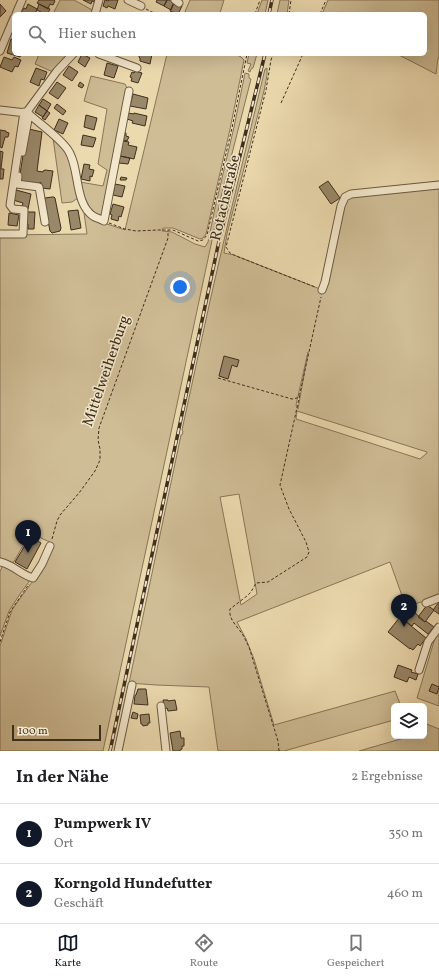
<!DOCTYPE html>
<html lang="de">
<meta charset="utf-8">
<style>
body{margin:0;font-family:Vollkorn,serif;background:#f2f2f2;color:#202124}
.controls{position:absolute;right:12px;bottom:12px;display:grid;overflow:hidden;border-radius:6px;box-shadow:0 4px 16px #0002}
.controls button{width:36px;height:36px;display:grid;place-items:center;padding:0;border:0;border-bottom:1px solid #e0e0e0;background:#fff;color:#202124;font:20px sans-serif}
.scale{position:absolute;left:12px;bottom:10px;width:89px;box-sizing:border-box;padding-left:4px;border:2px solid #3f2f1e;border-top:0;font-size:11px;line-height:14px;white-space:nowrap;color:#3f2f1e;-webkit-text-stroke:3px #f3e7cb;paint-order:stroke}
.you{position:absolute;left:180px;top:287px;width:14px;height:14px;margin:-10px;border:3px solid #fff;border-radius:50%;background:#1a73e8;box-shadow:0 0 0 6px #1a73e833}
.badge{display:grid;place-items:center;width:26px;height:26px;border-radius:50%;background:#111827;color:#fff;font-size:13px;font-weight:700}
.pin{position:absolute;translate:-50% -33px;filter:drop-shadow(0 1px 2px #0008)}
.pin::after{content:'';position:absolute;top:21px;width:14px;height:12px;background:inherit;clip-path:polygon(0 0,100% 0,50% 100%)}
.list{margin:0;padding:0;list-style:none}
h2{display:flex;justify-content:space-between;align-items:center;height:52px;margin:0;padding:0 16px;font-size:17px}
h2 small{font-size:13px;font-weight:400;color:#757577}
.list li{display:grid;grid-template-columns:26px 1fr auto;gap:12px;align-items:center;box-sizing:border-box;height:60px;padding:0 16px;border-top:1px solid #e0e0e0}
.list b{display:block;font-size:15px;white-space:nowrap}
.list p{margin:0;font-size:13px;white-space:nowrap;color:#757577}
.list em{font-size:13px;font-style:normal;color:#757577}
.icon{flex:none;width:22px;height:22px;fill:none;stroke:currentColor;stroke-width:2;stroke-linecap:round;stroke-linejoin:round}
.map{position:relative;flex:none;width:439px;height:751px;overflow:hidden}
.search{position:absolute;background:#fff;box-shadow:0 4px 16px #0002;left:12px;right:12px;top:12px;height:44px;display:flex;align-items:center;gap:10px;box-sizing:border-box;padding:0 14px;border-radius:6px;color:#757577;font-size:15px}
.sheet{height:172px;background:#fff}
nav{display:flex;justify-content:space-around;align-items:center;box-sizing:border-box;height:56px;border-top:1px solid #e0e0e0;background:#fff;font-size:11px;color:#757577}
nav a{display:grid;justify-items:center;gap:2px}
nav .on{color:#111827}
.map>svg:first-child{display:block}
.green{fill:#cfbd96;stroke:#87765a;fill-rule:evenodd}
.building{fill:#998869;stroke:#3f2f1e}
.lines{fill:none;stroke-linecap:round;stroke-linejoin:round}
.minor-casing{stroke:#6a5a42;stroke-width:9}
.path{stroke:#3f2f1e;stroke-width:1;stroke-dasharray:3 2;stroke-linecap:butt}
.minor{stroke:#f3e7cb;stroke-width:7}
.rail-casing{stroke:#3f2f1e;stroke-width:3.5}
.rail{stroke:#f3e7cb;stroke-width:2;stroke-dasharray:6;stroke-linecap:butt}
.labels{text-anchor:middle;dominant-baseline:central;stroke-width:3;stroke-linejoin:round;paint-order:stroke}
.street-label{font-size:15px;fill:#3f2f1e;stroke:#f3e7cb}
</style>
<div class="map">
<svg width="439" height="751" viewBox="0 0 439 751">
<rect width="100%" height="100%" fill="#ecdaaf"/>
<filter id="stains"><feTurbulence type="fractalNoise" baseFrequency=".005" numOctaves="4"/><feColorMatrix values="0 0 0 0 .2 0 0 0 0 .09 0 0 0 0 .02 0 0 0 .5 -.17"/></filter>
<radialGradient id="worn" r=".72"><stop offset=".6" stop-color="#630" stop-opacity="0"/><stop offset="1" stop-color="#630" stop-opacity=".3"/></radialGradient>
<path class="green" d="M 60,0 L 74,0 L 94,11 L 93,14 L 57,14 L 54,12 Z
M 190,0 L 224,0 L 220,13 L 221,14 L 184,14 Z
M 262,0 L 268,0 L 265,14 L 257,14 Z
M 280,0 L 289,0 L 287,14 L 277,14 Z
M 328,0 L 439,0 L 439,58 L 438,58 L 436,74 L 397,54 L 425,54 L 425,14 L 322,14 Z
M 39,54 L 70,54 L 53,72 L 35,64 Z
M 167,54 L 235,54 L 241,57 L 244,60 L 230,129 L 206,234 L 203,238 L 200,239 L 173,228 L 163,228 L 162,231 L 172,232 L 195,244 L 205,247 L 208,242 L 215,208 L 234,127 L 245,73 L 249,74 L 249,78 L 251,79 L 221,197 L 211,245 L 103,751 L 0,751 L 0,646 L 12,610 L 16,604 L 35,578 L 53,547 L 50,542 L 43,539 L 31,532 L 13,563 L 0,559 L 0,235 L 87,234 L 84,213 L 98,221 L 125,230 Z
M 249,54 L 257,54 L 253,68 L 251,69 L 250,72 L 248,71 L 251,64 L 247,63 Z
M 267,68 L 267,75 L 264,91 L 227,234 L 224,253 L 234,255 L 320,289 L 346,193 L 439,187 L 439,596 L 406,607 L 390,562 L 237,622 L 246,639 L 254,659 L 274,725 L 395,691 L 401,706 L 394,706 L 394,720 L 284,751 L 218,751 L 209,687 L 156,685 L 129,683 L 181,435 L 182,435 L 183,431 L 182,430 L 210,301 L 228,223 L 265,69 ZM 308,352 L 298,409 L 296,405 ZM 297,411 L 427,452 L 427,453 L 420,459 L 296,419 ZM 239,494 L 257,594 L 241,605 L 220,497 Z
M 91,76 L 125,84 L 127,88 L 105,209 L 102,217 L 99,217 L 87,207 L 80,182 L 103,186 L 107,170 L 98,164 L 107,109 L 84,101 Z
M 53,138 L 69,154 L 78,198 L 72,202 L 62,203 Z
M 3,564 L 31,579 L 20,594 L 9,611 L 0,636 L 0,572 Z
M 439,633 L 439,706 L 417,698 L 435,638 Z
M 424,723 L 439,729 L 439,751 L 359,751 L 411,736 L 424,736 Z"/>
<path class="building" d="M 39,0 L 54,0 L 55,1 L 53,5 L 50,4 L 48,9 L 37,3 Z
M 83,0 L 95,0 L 94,2 L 92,1 L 91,4 Z
M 105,0 L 108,1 L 109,0 L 118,0 L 115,9 L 108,6 L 107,8 L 103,6 Z
M 157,0 L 167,0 L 164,6 L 156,2 Z
M 167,0 L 172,0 L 175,1 L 171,10 L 164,6 Z
M 174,2 L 182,6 L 178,14 L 170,11 Z
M 0,4 L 6,11 L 0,17 Z
M 28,4 L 37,9 L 35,14 L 32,13 L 20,14 L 24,8 L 26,9 Z
M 39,4 L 50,9 L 48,13 L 49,14 L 40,14 L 41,12 L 37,10 Z
M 11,39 L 14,40 L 14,54 L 21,54 L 20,57 L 7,53 Z
M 82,54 L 90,58 L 85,67 L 78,62 Z
M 139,54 L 152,54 L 150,64 L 140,61 L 140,58 L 139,57 Z
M 4,57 L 12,60 L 14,57 L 21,60 L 18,67 L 15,66 L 12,72 L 0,67 Z
M 107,63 L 118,66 L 114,78 L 104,75 Z
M 69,66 L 78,72 L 72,81 L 63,75 Z
M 36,68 L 47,72 L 44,80 L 41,79 L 39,86 L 30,82 Z
M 135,71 L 142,73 L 138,83 L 131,81 L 132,78 L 130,77 L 132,72 L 134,73 Z
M 57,82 L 66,88 L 58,99 L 49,93 Z
M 80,82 L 84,85 L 82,88 L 78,86 Z
M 133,94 L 148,98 L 146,109 L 130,106 Z
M 43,99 L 51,104 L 47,111 L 39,105 Z
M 57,104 L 66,111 L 63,115 L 54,108 Z
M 39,105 L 47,111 L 43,117 L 35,112 Z
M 47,111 L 50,113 L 45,120 L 42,118 Z
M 128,113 L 134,114 L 134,113 L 147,116 L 145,126 L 132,123 L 133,121 L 127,119 Z
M 86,115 L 97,118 L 94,130 L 84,127 Z
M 59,119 L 68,123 L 63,134 L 54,130 Z
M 29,129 L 42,132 L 37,171 L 43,172 L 43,171 L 45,170 L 53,171 L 50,189 L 42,188 L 41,186 L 41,183 L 40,182 L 39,185 L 20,181 L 19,180 L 27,131 Z
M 0,130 L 6,131 L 6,132 L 9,133 L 8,137 L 5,137 L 2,148 L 0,147 Z
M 123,132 L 126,133 L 126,136 L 129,137 L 127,141 L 121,139 Z
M 83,135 L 96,138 L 93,147 L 81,145 Z
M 123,141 L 129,142 L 128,145 L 137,147 L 134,159 L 120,156 Z
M 0,151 L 3,152 L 1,169 L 4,169 L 3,179 L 0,179 Z
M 120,156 L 130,158 L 128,164 L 119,163 Z
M 84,164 L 90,165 L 89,169 L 94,170 L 92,177 L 90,176 L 90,181 L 81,179 Z
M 121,177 L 127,178 L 126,180 L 120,180 Z
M 328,181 L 340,198 L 331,204 L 319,187 Z
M 115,184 L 125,186 L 122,197 L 113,195 Z
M 16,190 L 31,194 L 28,209 L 22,207 L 23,203 L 13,200 Z
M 52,197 L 54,197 L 55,198 L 61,228 L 60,231 L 52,233 L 50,231 L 44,201 L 45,198 Z
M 113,204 L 124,207 L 121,217 L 119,216 L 118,221 L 111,219 L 112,215 L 110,214 Z
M 78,210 L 81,228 L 71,230 L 68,211 Z
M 26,212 L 35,212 L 34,229 L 28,229 L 28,224 L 25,224 Z
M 9,213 L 19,215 L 17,226 L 8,225 Z
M 224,356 L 239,360 L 237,367 L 232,365 L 228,379 L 219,376 Z
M 30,537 L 41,543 L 27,569 L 15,562 Z
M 439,602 L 439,614 L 433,610 Z
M 427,605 L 434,610 L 425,622 L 418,617 Z
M 412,610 L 425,622 L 426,621 L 434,627 L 428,634 L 414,623 L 412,626 L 404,620 Z
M 400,617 L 426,638 L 420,646 L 418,644 L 413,650 L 410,648 L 410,649 L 388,632 Z
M 398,665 L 412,670 L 411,672 L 418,674 L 416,680 L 409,677 L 407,682 L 394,677 Z
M 432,684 L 439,687 L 437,694 L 429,691 Z
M 138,689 L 146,689 L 148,705 L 134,704 L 135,695 L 136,695 Z
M 163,700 L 168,700 L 168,701 L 175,700 L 177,710 L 168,711 L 167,708 L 164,709 Z
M 133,712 L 138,714 L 137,719 L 131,718 Z
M 149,714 L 150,723 L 148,723 L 148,725 L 143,726 L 142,724 L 141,724 L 140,715 Z
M 180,731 L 181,738 L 184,738 L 184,746 L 182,746 L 182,749 L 180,750 L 180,751 L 173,751 L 170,733 Z"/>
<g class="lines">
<defs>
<path id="minor" d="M 128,0 L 141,6
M 175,0 L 179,3
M 16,14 L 22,0
M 95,14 L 99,0
M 0,51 L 14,18
M 99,54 L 137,68
M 0,110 L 26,113 L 29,114 C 41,125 59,137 68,150 C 80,168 74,203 93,216 C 96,218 101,219 104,221 L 129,91
M 26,113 L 57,71 L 73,54
M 22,152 L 29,114
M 18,176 L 17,184 L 39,187 L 45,222
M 0,234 L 23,234 L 24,210 L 13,209 L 10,205 L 24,112
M 322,290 L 325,282 L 341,206 L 345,197 L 351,194 L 439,185
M 0,562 C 14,565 21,575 33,578 L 42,564 L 50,546
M 426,603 L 439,598
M 419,670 L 428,642 L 439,627
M 161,706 L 166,751
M 118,751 L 132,685"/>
</defs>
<use href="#minor" class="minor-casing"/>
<path class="path" d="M 146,9 L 156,14
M 255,14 L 260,0
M 289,14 L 291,0
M 320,14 L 326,0
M 241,54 L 246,55
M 275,54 L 272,57 L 271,60 L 266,90 L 226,247 L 230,253 L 236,256 L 315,287
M 281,103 L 303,54
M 109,223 L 125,229 L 136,231 L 158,230 L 173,230 L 198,241 L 203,240 L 207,235 L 232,128 L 247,54
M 218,378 L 292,399 L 297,398 L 300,393 L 321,297
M 52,539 L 57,521 L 60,515 L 79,493 L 95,471 L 100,460 L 100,449 L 98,440 L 99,428 L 168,238 L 168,230
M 0,642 L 10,612 L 29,584
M 279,751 L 278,741 L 249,647 C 247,643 245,639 243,635 C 238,627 228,619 230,609 L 247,596 L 251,592 L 256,583 L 268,582 L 307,557 L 309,552 L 306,542 L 289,509 L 280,485 L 300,394"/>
<use href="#minor" class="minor"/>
<defs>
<path id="rail" d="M 269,14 L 272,0
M 110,751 L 219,241 L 265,54"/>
</defs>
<use href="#rail" class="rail-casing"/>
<use href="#rail" class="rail"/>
</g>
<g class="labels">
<g class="street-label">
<text transform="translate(226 198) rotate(-77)">Rotachstraße</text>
<text transform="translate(107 371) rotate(-71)">Mittelweiherburg</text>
</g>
</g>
<rect width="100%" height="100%" filter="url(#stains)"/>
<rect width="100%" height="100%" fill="url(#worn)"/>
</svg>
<div class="controls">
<button><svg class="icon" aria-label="layers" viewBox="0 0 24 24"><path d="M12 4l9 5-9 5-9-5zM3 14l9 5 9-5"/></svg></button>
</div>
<div class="scale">100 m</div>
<div class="you"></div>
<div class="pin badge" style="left:28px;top:553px">1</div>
<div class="pin badge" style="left:404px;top:627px">2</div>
<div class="search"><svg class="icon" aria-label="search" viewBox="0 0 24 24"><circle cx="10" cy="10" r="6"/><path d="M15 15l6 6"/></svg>Hier suchen</div>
</div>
<section class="sheet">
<h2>In der Nähe<small>2 Ergebnisse</small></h2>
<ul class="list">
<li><span class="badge">1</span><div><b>Pumpwerk IV</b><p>Ort</p></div><em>350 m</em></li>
<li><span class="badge">2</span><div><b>Korngold Hundefutter</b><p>Geschäft</p></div><em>460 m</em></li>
</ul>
</section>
<nav>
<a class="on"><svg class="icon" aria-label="map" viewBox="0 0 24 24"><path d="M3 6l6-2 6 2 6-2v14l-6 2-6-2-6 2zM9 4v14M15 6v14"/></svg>Karte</a>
<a><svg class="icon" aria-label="directions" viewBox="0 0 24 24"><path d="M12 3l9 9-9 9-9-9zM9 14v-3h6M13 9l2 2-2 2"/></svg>Route</a>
<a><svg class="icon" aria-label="saved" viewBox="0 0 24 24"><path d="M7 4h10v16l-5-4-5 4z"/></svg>Gespeichert</a>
</nav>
